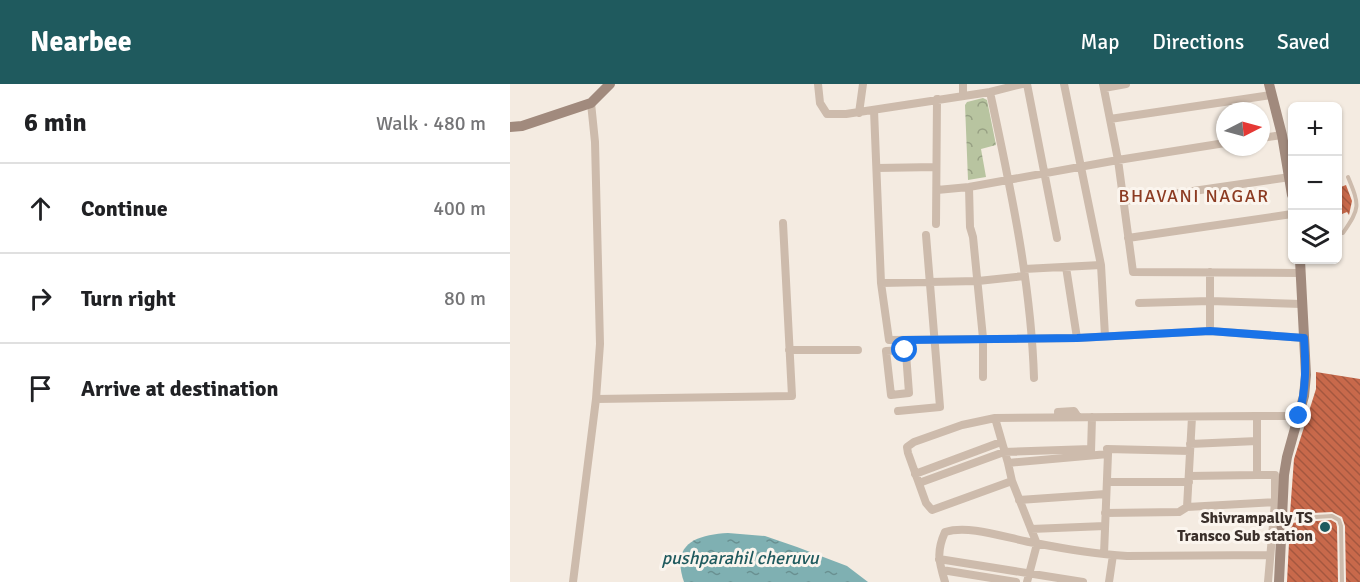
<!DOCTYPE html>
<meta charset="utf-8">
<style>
body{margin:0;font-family:Signika,sans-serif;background:#f6f6f6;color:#202124}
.controls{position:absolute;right:18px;top:18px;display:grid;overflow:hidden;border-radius:9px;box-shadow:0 2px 4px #0004}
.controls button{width:54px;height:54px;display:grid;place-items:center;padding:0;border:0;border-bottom:2px solid #e0e0e0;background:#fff;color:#202124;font:30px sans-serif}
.compass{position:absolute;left:706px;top:18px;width:54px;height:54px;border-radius:50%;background:#fff;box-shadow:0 2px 4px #0004;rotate:84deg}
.stop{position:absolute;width:18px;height:18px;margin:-14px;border:4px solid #1a73e8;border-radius:50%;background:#fff}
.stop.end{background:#1a73e8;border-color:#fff;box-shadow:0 2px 6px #0008}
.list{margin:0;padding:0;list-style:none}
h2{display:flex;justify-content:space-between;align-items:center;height:78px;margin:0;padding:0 24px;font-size:26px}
h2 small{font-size:20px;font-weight:400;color:#757577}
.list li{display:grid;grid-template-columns:39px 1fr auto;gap:18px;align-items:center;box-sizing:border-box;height:90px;padding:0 24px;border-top:2px solid #e0e0e0}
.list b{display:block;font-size:22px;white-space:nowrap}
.list em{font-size:20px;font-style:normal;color:#757577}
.icon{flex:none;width:33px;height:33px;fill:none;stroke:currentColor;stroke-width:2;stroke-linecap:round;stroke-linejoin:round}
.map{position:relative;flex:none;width:850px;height:498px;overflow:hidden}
header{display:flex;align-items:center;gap:36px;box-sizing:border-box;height:84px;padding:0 30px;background:#1f5a5e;color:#fff}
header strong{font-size:28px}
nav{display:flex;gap:33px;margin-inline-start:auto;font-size:21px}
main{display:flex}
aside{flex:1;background:#fff}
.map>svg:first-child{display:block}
.park{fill:url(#park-crowns)}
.water{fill:url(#water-ripples)}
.building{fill:url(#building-back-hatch)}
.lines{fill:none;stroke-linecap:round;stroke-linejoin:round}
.lane{stroke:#cdbbac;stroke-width:4}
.street{stroke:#cdbbac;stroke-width:8}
.secondary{stroke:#a18a7d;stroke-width:10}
.route{stroke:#1a73e8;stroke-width:8}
.poi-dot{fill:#1f5a5e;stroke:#fbf5ee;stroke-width:2}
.labels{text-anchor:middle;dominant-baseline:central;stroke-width:6;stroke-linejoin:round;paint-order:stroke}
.poi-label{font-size:16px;font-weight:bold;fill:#3b302b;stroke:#fbf5ee;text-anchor:end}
.neighbourhood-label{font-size:18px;letter-spacing:1.5px;fill:#8c3b22;stroke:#fbf5ee}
.water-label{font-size:18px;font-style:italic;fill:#1f5a5e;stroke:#fbf5ee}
</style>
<header>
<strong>Nearbee</strong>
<nav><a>Map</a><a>Directions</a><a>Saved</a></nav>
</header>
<main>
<aside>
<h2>6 min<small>Walk · 480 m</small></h2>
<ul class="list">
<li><svg class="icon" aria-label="ahead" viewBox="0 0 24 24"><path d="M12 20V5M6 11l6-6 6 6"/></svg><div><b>Continue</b></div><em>400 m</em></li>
<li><svg class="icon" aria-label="right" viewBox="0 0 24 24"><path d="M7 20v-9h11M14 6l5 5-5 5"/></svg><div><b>Turn right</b></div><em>80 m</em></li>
<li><svg class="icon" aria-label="arrive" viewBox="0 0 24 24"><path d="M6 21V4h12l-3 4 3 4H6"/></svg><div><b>Arrive at destination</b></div></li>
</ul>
</aside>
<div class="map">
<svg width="850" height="498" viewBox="0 0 850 498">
<defs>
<pattern id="park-crowns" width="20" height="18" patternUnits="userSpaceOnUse" patternTransform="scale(1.5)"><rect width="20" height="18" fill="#b8c4a0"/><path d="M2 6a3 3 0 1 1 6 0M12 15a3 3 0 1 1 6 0" fill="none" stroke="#97a083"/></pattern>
<pattern id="water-ripples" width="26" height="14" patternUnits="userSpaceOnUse" patternTransform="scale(1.5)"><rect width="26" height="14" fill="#7fb0b2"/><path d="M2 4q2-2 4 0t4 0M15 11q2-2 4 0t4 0" fill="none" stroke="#699091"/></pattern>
<pattern id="building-back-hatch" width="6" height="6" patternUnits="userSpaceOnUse" patternTransform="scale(1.5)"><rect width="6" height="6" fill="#c8694b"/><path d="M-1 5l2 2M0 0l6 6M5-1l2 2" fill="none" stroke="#a4573f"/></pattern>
</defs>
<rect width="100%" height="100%" fill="#f4ebe1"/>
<path class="park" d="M 473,14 L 477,16 L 486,61 L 471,65 L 476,93 L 458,96 L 455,21 L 457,18 Z"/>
<path class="water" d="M 218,449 L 255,452 L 287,463 L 337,482 L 358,498 L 174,498 C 161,460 185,451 218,449 Z"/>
<path class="building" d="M 836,101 L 842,117 L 839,131 L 837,128 L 832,130 L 828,119 L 828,104 Z
M 806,288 L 850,295 L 850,498 L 836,498 L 835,442 L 832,433 L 822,428 L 780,430 L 784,375 L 806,305 Z
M 821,436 L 826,439 L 827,443 L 828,498 L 777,498 L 780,439 Z"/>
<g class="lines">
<path class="lane" d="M 828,149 L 833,149 C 850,124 850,122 838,93
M 773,435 L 822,432 L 829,436 L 831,442 L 832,498"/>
<path class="street" d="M 308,0 L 310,19 L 317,30 L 336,30 L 480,8 L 512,0
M 517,0 L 547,154
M 554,0 L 591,181
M 593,0 L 608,76 L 623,188 L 790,189
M 594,4 L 616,0
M 480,8 C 500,102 521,197 524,294
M 453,12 L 453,0
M 364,26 L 371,199 L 379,256 L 567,254 L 700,247 L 794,254
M 349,29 L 353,0
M 600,35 L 761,11
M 751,54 L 772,51
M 367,84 L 426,83
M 459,103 L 460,143 L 463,153 L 473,254 L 473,293
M 427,106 L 459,103 L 608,76 L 715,59
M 614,117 L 780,93
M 426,140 L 427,15
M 618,154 L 782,130
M 556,183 L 567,254
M 514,185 L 591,181 L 595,252
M 700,188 L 700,247
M 371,199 L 468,197 L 514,192
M 629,219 L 700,217 L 791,220
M 395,256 L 399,309 L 381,311 L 376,267 L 395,266
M 279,266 L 348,266
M 86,315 L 282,312 L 273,139
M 388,327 L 430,323 L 416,151
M 548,328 L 564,327 L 568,333
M 747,332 L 789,332
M 485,334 L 498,379
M 680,360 L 747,357
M 581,368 L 582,333
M 598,370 L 597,365 L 680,367
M 405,390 L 491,358
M 679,392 L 747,391
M 502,397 L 498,379 L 598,370 L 594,470
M 597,398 L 679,398
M 409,399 L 494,368 L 581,365
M 509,416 L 596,410
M 677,423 L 682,333
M 595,429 L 669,428 L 677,423 L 765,418
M 521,445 L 595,442
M 429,475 L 573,498
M 432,486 L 506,498
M 63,498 L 86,315 L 90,260 L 85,58 L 81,19
M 435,498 C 429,478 426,468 435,448 C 460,440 499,455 525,459 C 555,465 586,470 617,472 L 759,471
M 517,498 L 527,460 L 502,397 L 422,426 L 416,419 L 398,369 L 397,363 L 404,358 L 452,341 L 485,334 L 747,332 L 747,391 L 765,391 L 765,418 L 758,498
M 599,498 L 603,471"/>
<path class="secondary" d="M 759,0 L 772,51 L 782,111
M 0,43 L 12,42 L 81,19 L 100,0
M 769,498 L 774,391 L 777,373 L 794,312 L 796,291 L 790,176"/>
</g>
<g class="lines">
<path class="route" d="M 395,266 L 395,256 L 567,254 L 700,247 L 794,254 C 796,282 796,305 789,332"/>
</g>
<circle class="poi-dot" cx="815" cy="443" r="6"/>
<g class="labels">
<g class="poi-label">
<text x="803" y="434">Shivrampally TS<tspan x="803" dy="18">Transco Sub station</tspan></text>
</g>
<g class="neighbourhood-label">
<text x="684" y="112">BHAVANI NAGAR</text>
</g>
<g class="water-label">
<text x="230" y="474">pushparahil cheruvu</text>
</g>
</g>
</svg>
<div class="controls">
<button>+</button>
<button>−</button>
<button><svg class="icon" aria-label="layers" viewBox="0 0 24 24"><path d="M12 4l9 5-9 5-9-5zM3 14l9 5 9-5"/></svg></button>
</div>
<svg class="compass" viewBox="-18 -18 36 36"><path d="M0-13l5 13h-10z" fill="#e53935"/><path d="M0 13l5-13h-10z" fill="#757577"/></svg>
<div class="stop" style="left:395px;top:266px"></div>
<div class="stop end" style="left:789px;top:332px"></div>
</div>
</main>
